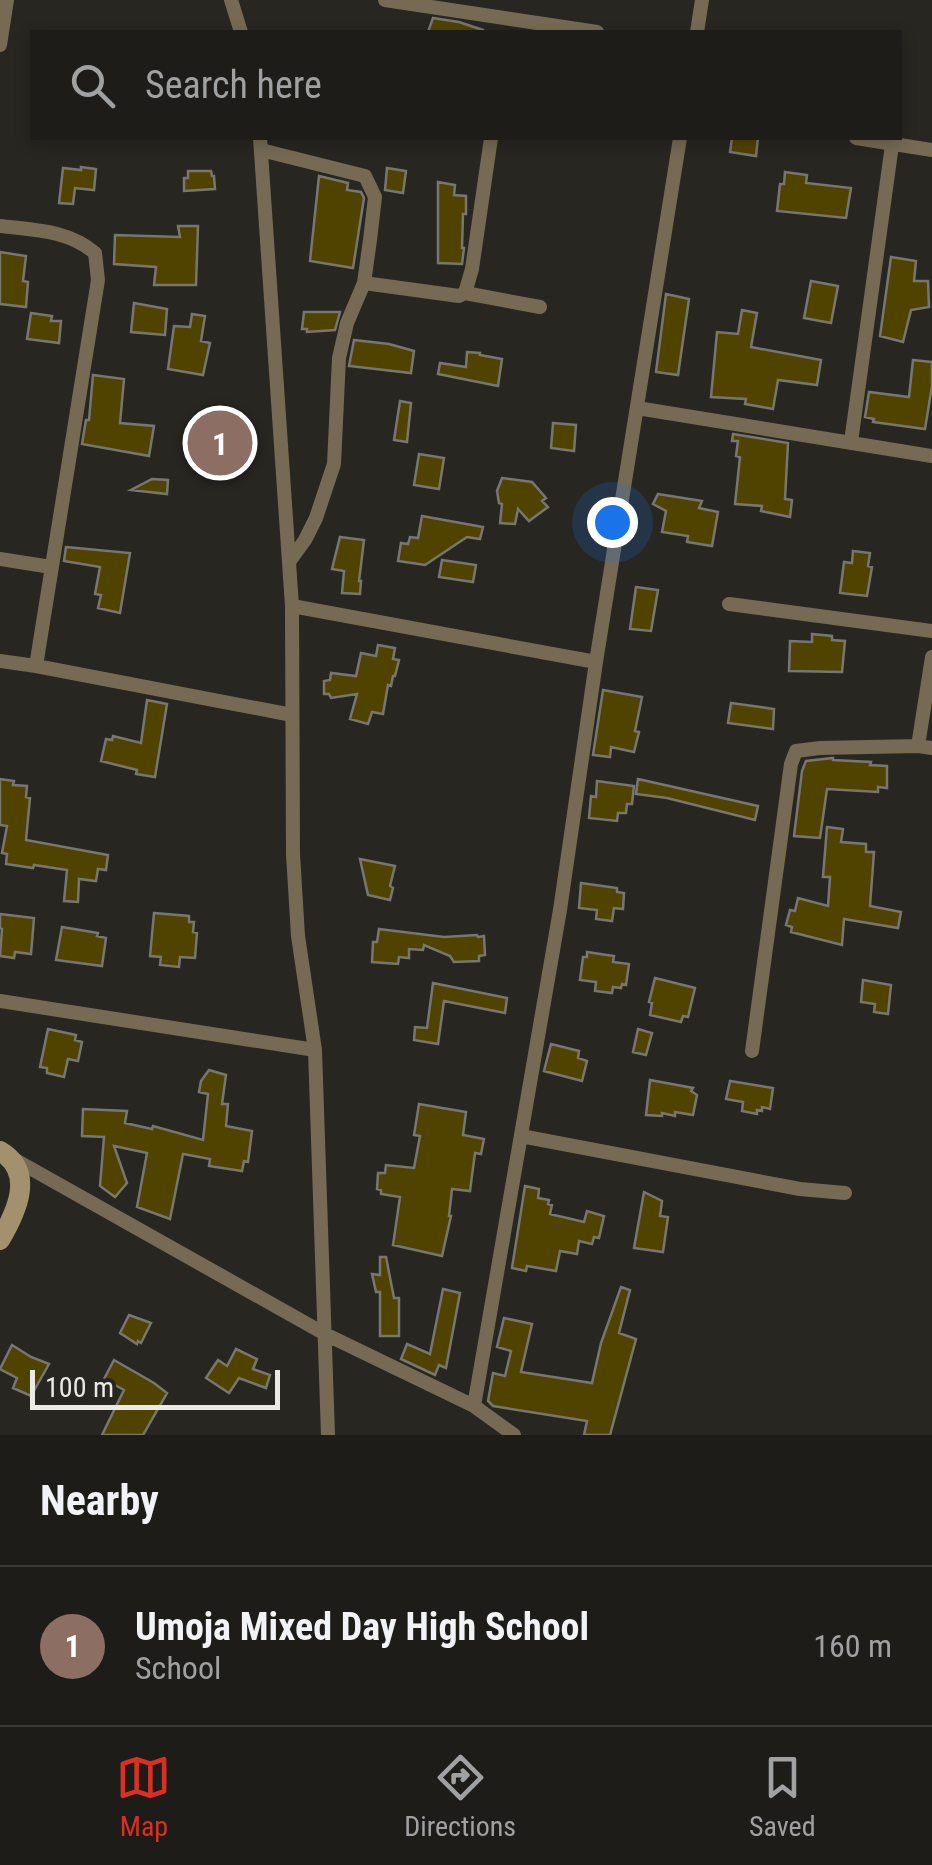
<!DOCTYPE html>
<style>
body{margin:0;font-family:"Roboto Condensed",sans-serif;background:#2a2926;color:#f1f3f6}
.scale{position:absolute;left:30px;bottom:25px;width:250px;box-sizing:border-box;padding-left:10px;border:5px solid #ebeae7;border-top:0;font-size:28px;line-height:35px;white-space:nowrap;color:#ebeae7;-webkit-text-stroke:8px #272621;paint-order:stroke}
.you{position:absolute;left:612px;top:522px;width:35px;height:35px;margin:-25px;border:8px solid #fff;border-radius:50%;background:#1a73e8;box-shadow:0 0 0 15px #1a73e833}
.badge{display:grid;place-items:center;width:65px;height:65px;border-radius:50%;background:#d93025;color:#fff;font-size:32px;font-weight:700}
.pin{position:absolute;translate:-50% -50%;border:5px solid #fff;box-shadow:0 2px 10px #0006}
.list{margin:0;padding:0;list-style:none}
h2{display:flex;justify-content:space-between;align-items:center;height:130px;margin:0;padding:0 40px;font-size:42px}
h2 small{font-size:32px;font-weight:400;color:#a0a1a2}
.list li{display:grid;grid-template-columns:65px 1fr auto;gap:30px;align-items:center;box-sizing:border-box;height:160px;padding:0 40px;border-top:2px solid #3b3a38}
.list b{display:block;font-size:38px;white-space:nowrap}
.list p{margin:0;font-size:32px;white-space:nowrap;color:#a0a1a2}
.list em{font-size:32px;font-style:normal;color:#a0a1a2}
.icon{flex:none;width:55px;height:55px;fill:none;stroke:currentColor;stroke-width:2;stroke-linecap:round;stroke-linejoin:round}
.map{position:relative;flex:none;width:932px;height:1435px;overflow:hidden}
.search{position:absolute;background:#1d1c19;box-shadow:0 5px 15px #0003;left:30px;right:30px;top:30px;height:110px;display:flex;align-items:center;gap:25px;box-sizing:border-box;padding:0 35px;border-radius:0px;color:#a0a1a2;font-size:38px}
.sheet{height:290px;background:#1d1c19}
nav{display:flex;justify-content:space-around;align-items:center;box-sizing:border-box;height:140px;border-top:2px solid #3b3a38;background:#1d1c19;font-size:28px;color:#a0a1a2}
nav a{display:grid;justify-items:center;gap:5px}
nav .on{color:#d93025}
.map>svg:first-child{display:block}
.building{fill:#504300;stroke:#787671;stroke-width:2.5}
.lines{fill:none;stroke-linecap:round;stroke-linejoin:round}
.street{stroke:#766a54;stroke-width:14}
.secondary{stroke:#a3916e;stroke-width:20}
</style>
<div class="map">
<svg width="932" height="1435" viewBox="0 0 932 1435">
<rect width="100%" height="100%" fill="#272621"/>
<path class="building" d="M 433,18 L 459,22 L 483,30 L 483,32 L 428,32 Z
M 732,138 L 758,138 L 756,156 L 730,152 Z
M 81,167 L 96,169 L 94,190 L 75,188 L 73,204 L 59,203 L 63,168 L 81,170 Z
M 387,168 L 406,171 L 403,193 L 385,190 Z
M 188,171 L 211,171 L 212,176 L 214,176 L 215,189 L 184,191 L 184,178 L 188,178 Z
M 785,172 L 807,175 L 806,183 L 851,188 L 846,218 L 777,211 L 780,184 L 784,184 Z
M 319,176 L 348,183 L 347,190 L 361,192 L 364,198 L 353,268 L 310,261 Z
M 438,182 L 455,185 L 454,195 L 466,196 L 466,214 L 463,214 L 462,248 L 464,248 L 462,264 L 438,263 Z
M 178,226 L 198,226 L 196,285 L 154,285 L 156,267 L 114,264 L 115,235 L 180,237 Z
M 0,252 L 26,256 L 23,281 L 28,282 L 26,307 L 0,304 Z
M 891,257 L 916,261 L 914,281 L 928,281 L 929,307 L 911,310 L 903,342 L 880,336 Z
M 811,281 L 838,286 L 831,323 L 804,318 Z
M 666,294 L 689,299 L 678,375 L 656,372 Z
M 134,303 L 167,309 L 165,335 L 131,332 Z
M 742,310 L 757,313 L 751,347 L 821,360 L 817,385 L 778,380 L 773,409 L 745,404 L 746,399 L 711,397 L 717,332 L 738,334 Z
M 304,312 L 340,312 L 335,330 L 307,332 L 307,329 L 302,329 Z
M 31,313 L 52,316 L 51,321 L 61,321 L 59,343 L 27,339 Z
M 192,314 L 205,316 L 201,341 L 210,343 L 203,375 L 168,369 L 174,326 L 190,327 Z
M 354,340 L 389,344 L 414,351 L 411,373 L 349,366 Z
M 467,352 L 480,353 L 480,355 L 502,359 L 498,386 L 438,374 L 440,363 L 466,367 Z
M 913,360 L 932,362 L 932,386 L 925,429 L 873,422 L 874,419 L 865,417 L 869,392 L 909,397 Z
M 93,375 L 124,379 L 120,423 L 154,426 L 149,456 L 82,444 L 86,420 L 89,420 Z
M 400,401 L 411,403 L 407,442 L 394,440 Z
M 553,423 L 576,425 L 574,451 L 551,448 Z
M 733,434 L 788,443 L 785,499 L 792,500 L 790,517 L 761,511 L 762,506 L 735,504 L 740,457 L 736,456 L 738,441 L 732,441 Z
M 419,454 L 444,458 L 439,489 L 414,485 Z
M 502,478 L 532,482 L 546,498 L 542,501 L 548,507 L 529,521 L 518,509 L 515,524 L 500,523 L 502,504 L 499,503 L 497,491 Z
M 152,479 L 168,480 L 167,494 L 131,490 Z
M 658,494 L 702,501 L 699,508 L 718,512 L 712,546 L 687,542 L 688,536 L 662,532 L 666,511 L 653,504 Z
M 422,516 L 483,527 L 480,539 L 467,537 L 425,565 L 398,561 L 401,543 L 408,544 L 410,537 L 418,538 Z
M 340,537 L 364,540 L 359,581 L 361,581 L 360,594 L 342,593 L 344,571 L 332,569 Z
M 66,547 L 130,553 L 120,613 L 98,608 L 101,595 L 95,594 L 100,567 L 64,561 Z
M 853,551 L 870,553 L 868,566 L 872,567 L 867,596 L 840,593 L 844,562 L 852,563 Z
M 442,560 L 476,565 L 473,582 L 439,577 Z
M 636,587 L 658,590 L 651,631 L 630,629 Z
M 812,634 L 832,636 L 832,640 L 845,641 L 842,672 L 789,671 L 790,641 L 812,642 Z
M 378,645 L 395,648 L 393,659 L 399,660 L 395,676 L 393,676 L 391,686 L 388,685 L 383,714 L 372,712 L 368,724 L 350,719 L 357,694 L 331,698 L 329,694 L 324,694 L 324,681 L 330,680 L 331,673 L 356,676 L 361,653 L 376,656 Z
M 603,690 L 642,697 L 635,731 L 639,732 L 634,752 L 611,747 L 610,757 L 593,755 Z
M 147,700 L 167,704 L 155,777 L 136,774 L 137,770 L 101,761 L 106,739 L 112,740 L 113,736 L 141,743 Z
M 731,703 L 774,709 L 773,729 L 728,723 Z
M 833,758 L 833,760 L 871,762 L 870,765 L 887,766 L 887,788 L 878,787 L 878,792 L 827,789 L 820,838 L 794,836 L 802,771 L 806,761 Z
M 0,779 L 14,781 L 13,785 L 27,786 L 26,797 L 30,798 L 26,840 L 108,855 L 106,870 L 98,869 L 96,881 L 79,879 L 78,902 L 64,901 L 67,870 L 34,865 L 33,868 L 6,864 L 7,854 L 2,853 L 7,826 L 0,825 Z
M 638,779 L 758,806 L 755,820 L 667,798 L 636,794 Z
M 597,781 L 634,786 L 632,804 L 627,804 L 626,813 L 618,813 L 617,821 L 589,818 L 591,796 L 596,797 Z
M 827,827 L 843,829 L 841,842 L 866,844 L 866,852 L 874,852 L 870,906 L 901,912 L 898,928 L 844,919 L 842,945 L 791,932 L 792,927 L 786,925 L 790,910 L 795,911 L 798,898 L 828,906 L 830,877 L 823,877 Z
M 360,859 L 395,866 L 390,886 L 393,888 L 390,900 L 368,895 Z
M 581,883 L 617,888 L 617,892 L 624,893 L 623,909 L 614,908 L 612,921 L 596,919 L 597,910 L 579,908 Z
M 154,913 L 189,916 L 189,922 L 194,922 L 193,932 L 197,933 L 195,958 L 180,957 L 179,967 L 160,965 L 161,957 L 150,956 Z
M 0,914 L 34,918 L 31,954 L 15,952 L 14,958 L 0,956 L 2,929 L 0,928 Z
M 62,927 L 98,933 L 97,936 L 106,938 L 102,966 L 56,960 Z
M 379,929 L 444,937 L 477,935 L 478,937 L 484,936 L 485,955 L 479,956 L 479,961 L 454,962 L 450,956 L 424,945 L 423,950 L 409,949 L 409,958 L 399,957 L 398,964 L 372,962 L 373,942 L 377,942 Z
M 587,952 L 614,956 L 613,962 L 629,964 L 626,985 L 622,984 L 621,988 L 613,987 L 612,993 L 595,991 L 596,982 L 580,980 L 583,957 L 587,957 Z
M 655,978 L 695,988 L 688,1017 L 683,1016 L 681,1022 L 650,1015 L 652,1003 L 649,1002 Z
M 863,980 L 891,985 L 888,1014 L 874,1012 L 875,1004 L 861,1002 Z
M 433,983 L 507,998 L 505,1013 L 444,1001 L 438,1044 L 414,1040 L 415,1027 L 427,1028 Z
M 48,1029 L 76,1035 L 75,1040 L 82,1042 L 78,1061 L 68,1059 L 64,1077 L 47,1073 L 47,1068 L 40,1067 Z
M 638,1029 L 652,1033 L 646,1055 L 633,1052 Z
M 551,1044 L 579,1051 L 578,1058 L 587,1061 L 582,1081 L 544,1071 Z
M 209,1070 L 226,1075 L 222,1104 L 228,1104 L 226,1126 L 252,1131 L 248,1162 L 244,1161 L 242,1171 L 209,1166 L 210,1159 L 183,1154 L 170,1219 L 137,1207 L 147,1153 L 114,1146 L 127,1183 L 115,1197 L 100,1186 L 104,1137 L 82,1136 L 83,1109 L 127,1111 L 125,1123 L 152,1129 L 153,1126 L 203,1140 L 208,1094 L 199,1092 L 201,1081 Z
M 650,1080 L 693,1088 L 691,1091 L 697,1095 L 693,1115 L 675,1112 L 675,1116 L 662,1113 L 662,1116 L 646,1115 Z
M 730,1081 L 773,1088 L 770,1109 L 762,1107 L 762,1111 L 757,1110 L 757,1114 L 742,1111 L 743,1102 L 726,1099 Z
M 419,1104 L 466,1112 L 463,1135 L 484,1139 L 481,1154 L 475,1153 L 470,1191 L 452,1189 L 449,1216 L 451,1216 L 442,1256 L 393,1245 L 400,1197 L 381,1194 L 381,1190 L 377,1189 L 378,1173 L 385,1173 L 386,1165 L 414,1168 L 420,1136 L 414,1135 Z
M 525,1186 L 539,1189 L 538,1198 L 549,1200 L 548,1204 L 552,1205 L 550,1214 L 584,1222 L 587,1211 L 604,1216 L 599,1238 L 594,1237 L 592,1244 L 579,1241 L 577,1254 L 560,1251 L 556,1271 L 527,1266 L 526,1271 L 512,1268 Z
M 644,1192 L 662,1201 L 660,1216 L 668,1217 L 663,1252 L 634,1248 Z
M 380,1257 L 386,1257 L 394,1298 L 399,1298 L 399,1336 L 380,1336 L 380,1292 L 376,1292 L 372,1274 L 380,1275 Z
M 621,1287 L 630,1290 L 619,1333 L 636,1339 L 610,1435 L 584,1435 L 587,1421 L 493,1406 L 488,1401 L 493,1373 L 505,1376 L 511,1351 L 497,1347 L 504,1318 L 532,1324 L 521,1372 L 592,1383 L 601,1343 Z
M 443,1289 L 460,1293 L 446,1368 L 439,1365 L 435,1375 L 401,1359 L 407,1344 L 430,1354 Z
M 129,1315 L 151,1323 L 141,1343 L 138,1341 L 137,1344 L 120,1333 Z
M 12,1345 L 31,1357 L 49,1364 L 31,1396 L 13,1388 L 17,1378 L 0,1369 Z
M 236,1349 L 257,1359 L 253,1369 L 270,1375 L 266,1388 L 239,1378 L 229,1393 L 206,1378 L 218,1360 L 227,1366 Z
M 114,1360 L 154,1383 L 167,1393 L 143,1435 L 102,1435 L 124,1390 L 104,1379 Z"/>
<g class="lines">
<path class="street" d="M 231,0 L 241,32
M 385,0 L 597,32
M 697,32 L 702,0
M 0,45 L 7,0
M 260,138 L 292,606 L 293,854 L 298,936 L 315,1050 L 328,1435
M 856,138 L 932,150
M 261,150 L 365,176 L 375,197 L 370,240 L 364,283 L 347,323 L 339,358 L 334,464 L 316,518 L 305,540 L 289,562
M 0,226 C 34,230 68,230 95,253 L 98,280 L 36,666
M 364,283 L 459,296 L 465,293 L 540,307
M 465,293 L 472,269 L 491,138
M 637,408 L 932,456
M 851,442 L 892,145
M 0,559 L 51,567
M 729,604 L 932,631
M 292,606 L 596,662
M 0,661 L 36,666 L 292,715
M 918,746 L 932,657
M 0,1001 L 315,1050
M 752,1051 L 791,764 L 796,751 L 820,748 L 918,746 L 932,748
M 521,1136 L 800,1189 L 845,1193
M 12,1158 L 325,1334 L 474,1406 L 514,1435
M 474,1406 L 560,910 L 596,662 L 680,138"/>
<path class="secondary" d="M 0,1151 C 36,1172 16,1213 0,1240"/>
</g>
</svg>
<div class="scale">100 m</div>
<div class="you"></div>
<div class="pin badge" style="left:220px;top:443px;background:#8d6e63">1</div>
<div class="search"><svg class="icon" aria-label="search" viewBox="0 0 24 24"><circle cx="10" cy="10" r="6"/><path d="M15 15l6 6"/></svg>Search here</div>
</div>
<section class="sheet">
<h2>Nearby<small></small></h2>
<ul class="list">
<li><span class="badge" style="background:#8d6e63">1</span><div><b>Umoja Mixed Day High School</b><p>School</p></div><em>160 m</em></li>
</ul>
</section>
<nav>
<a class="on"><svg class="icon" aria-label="map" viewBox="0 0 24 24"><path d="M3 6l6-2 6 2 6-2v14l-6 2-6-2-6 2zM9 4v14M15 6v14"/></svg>Map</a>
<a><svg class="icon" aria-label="directions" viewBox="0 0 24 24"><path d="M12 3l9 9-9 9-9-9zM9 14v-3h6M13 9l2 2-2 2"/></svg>Directions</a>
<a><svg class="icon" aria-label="saved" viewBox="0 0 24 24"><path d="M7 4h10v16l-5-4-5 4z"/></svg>Saved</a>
</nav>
